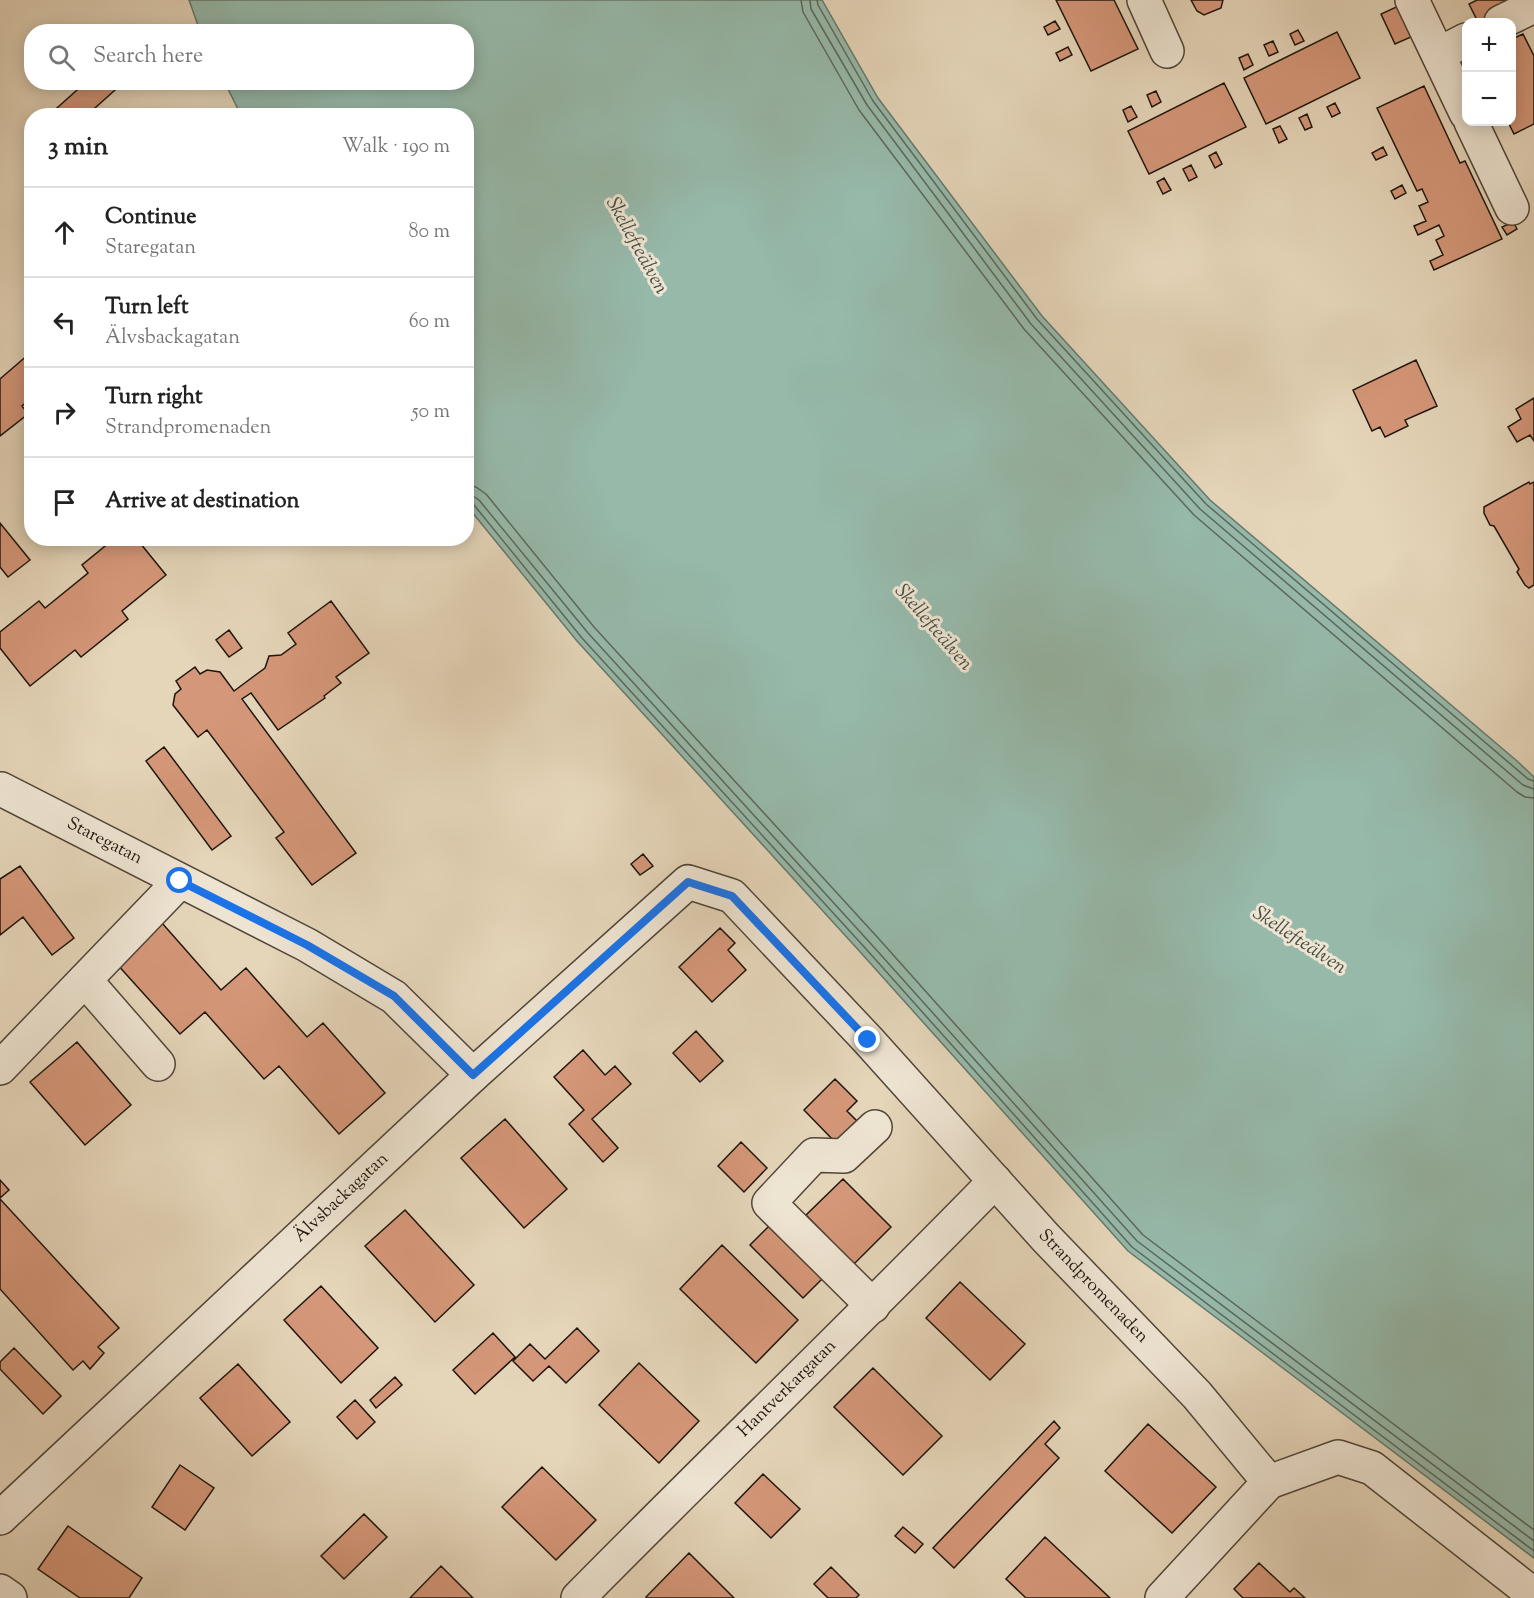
<!DOCTYPE html>
<meta charset="utf-8">
<style>
body{margin:0;font-family:"Sorts Mill Goudy",serif;background:#f6f6f6;color:#222}
.controls{position:absolute;right:18px;top:18px;display:grid;overflow:hidden;border-radius:12px;box-shadow:0 3px 15px #0003}
.controls button{width:54px;height:54px;display:grid;place-items:center;padding:0;border:0;border-bottom:2px solid #e0e0e0;background:#fff;color:#222;font:30px sans-serif}
.stop{position:absolute;width:18px;height:18px;margin:-14px;border:4px solid #1a73e8;border-radius:50%;background:#fff}
.stop.end{background:#1a73e8;border-color:#fff;box-shadow:0 2px 6px #0008}
.list{margin:0;padding:0;list-style:none}
h2{display:flex;justify-content:space-between;align-items:center;height:78px;margin:0;padding:0 24px;font-size:26px}
h2 small{font-size:20px;font-weight:400;color:#767676}
.list li{display:grid;grid-template-columns:39px 1fr auto;gap:18px;align-items:center;box-sizing:border-box;height:90px;padding:0 24px;border-top:2px solid #e0e0e0}
.list b{display:block;font-size:22px;white-space:nowrap}
.list p{margin:0;font-size:20px;white-space:nowrap;color:#767676}
.list em{font-size:20px;font-style:normal;color:#767676}
.icon{flex:none;width:33px;height:33px;fill:none;stroke:currentColor;stroke-width:2;stroke-linecap:round;stroke-linejoin:round}
.map{position:relative;flex:none;width:1534px;height:1598px;overflow:hidden}
.search{position:absolute;background:#fff;box-shadow:0 3px 15px #0003;left:24px;top:24px;width:450px;height:66px;display:flex;align-items:center;gap:15px;box-sizing:border-box;padding:0 21px;border-radius:24px;color:#767676;font-size:22px}
.panel{position:absolute;background:#fff;box-shadow:0 3px 15px #0003;left:24px;top:108px;width:450px;height:438px;border-radius:24px}
.map>svg:first-child{display:block}
.water{fill:#96b9aa;stroke:#66786c;stroke-width:1.5}
.lines{fill:none;stroke-linecap:round;stroke-linejoin:round}
.shore{stroke:#5a685c;stroke-width:1.5}
.building{fill:#d59779;stroke:#1e160e;stroke-width:1.5}
.minor-casing{stroke:#504639;stroke-width:36}
.minor{stroke:#eee4d2;stroke-width:33}
.route{stroke:#1a73e8;stroke-width:8}
.labels{text-anchor:middle;dominant-baseline:central;stroke-width:6;stroke-linejoin:round;paint-order:stroke}
.street-label{font-size:18px;fill:#1e160e;stroke:#eee4d2}
.water-label{font-size:20px;font-style:italic;fill:#484f45;stroke:#eee4d2}
</style>
<div class="map">
<svg width="1534" height="1598" viewBox="0 0 1534 1598">
<rect width="100%" height="100%" fill="#e5d5b9"/>
<filter id="stains"><feTurbulence type="fractalNoise" baseFrequency=".00333" numOctaves="4"/><feColorMatrix values="0 0 0 0 .2 0 0 0 0 .09 0 0 0 0 .02 0 0 0 .5 -.17"/></filter>
<radialGradient id="worn" r=".72"><stop offset=".6" stop-color="#630" stop-opacity="0"/><stop offset="1" stop-color="#630" stop-opacity=".3"/></radialGradient>
<path class="water" d="M 189,0 L 822,0 L 878,98 L 1042,316 L 1210,500 L 1517,761 L 1534,777 L 1534,1558 L 1128,1251 L 862,954 L 577,641 L 467,506 L 466,116 L 241,115 L 225,83 L 466,82 L 466,32 L 200,31 Z"/>
<g class="lines">
<path class="shore" d="M 801,0 L 803,12 L 859,110 L 1024,329 L 1194,515 L 1517,792 L 1525,797 L 1534,798
M 810,0 L 811,9 L 867,105 L 1031,324 L 1200,509 L 1523,785 L 1534,789
M 817,0 L 818,5 L 873,101 L 1037,319 L 1206,504 L 1528,779 L 1534,781
M 466,486 L 476,487 L 486,494 L 594,627 L 879,939 L 1143,1235 L 1534,1530
M 466,495 L 473,496 L 479,500 L 588,633 L 872,945 L 1137,1241 L 1534,1541
M 466,503 L 474,505 L 582,638 L 867,950 L 1132,1247 L 1534,1551"/>
</g>
<path class="building" d="M 1056,0 L 1114,0 L 1138,49 L 1091,71 Z
M 1191,0 L 1223,0 L 1221,8 L 1204,15 L 1197,11 Z
M 1477,0 L 1504,0 L 1510,13 L 1491,22 L 1478,22 L 1469,4 Z
M 1405,3 L 1420,33 L 1395,44 L 1381,14 Z
M 1055,21 L 1060,29 L 1048,35 L 1044,27 Z
M 1298,30 L 1304,41 L 1295,45 L 1290,34 Z
M 1337,32 L 1360,78 L 1266,124 L 1244,78 Z
M 1523,34 L 1534,56 L 1534,124 L 1514,134 L 1508,122 L 1512,122 L 1512,39 Z
M 1273,41 L 1278,52 L 1269,56 L 1264,45 Z
M 1068,47 L 1072,55 L 1060,61 L 1056,53 Z
M 1248,54 L 1253,65 L 1244,70 L 1239,58 Z
M 86,82 L 124,82 L 86,116 L 48,116 Z
M 1224,83 L 1246,127 L 1149,174 L 1128,131 Z
M 1424,86 L 1460,163 L 1465,161 L 1502,239 L 1434,270 L 1430,261 L 1443,255 L 1436,240 L 1444,236 L 1439,225 L 1418,235 L 1414,226 L 1426,221 L 1419,206 L 1428,202 L 1422,189 L 1417,191 L 1377,108 Z
M 1156,91 L 1161,102 L 1152,107 L 1147,95 Z
M 1335,103 L 1340,113 L 1332,117 L 1327,107 Z
M 1131,106 L 1137,117 L 1128,122 L 1123,110 Z
M 1307,114 L 1312,127 L 1305,130 L 1299,118 Z
M 1280,126 L 1287,139 L 1279,143 L 1273,129 Z
M 1383,147 L 1387,155 L 1376,160 L 1372,153 Z
M 1216,152 L 1222,164 L 1215,168 L 1209,156 Z
M 1191,165 L 1197,177 L 1189,181 L 1183,169 Z
M 1164,178 L 1171,190 L 1163,194 L 1157,182 Z
M 1402,185 L 1406,193 L 1395,199 L 1391,191 Z
M 1513,222 L 1517,229 L 1507,235 L 1502,227 Z
M 29,354 L 32,357 L 32,398 L 22,406 L 28,414 L 0,436 L 0,379 Z
M 1416,360 L 1437,406 L 1405,420 L 1408,426 L 1385,437 L 1380,427 L 1372,431 L 1353,390 Z
M 1534,398 L 1534,441 L 1530,435 L 1517,442 L 1508,427 L 1521,419 L 1516,409 Z
M 1529,482 L 1530,484 L 1534,482 L 1534,585 L 1529,588 L 1525,585 L 1517,572 L 1519,569 L 1494,526 L 1490,525 L 1484,513 L 1484,507 Z
M 0,523 L 30,560 L 8,577 L 0,567 Z
M 115,538 L 136,538 L 166,575 L 122,611 L 128,619 L 81,657 L 75,650 L 30,686 L 0,648 L 0,632 L 39,601 L 45,608 L 88,573 L 82,565 Z
M 331,601 L 369,653 L 336,677 L 341,683 L 324,696 L 325,698 L 278,730 L 251,693 L 242,699 L 356,853 L 312,885 L 276,838 L 284,832 L 207,730 L 198,737 L 173,705 L 175,694 L 181,689 L 176,681 L 195,667 L 200,674 L 207,670 L 220,672 L 234,691 L 265,668 L 269,656 L 281,655 L 296,644 L 288,633 Z
M 229,630 L 242,648 L 229,657 L 216,640 Z
M 164,747 L 231,836 L 212,850 L 146,761 Z
M 643,854 L 653,866 L 640,875 L 631,864 Z
M 20,866 L 74,938 L 52,955 L 23,917 L 0,935 L 0,879 Z
M 162,923 L 221,990 L 246,968 L 307,1037 L 323,1023 L 385,1093 L 339,1134 L 279,1066 L 264,1079 L 205,1012 L 180,1034 L 116,963 Z
M 720,928 L 735,943 L 728,950 L 746,970 L 712,1002 L 679,967 Z
M 696,1031 L 723,1061 L 700,1082 L 673,1053 Z
M 77,1042 L 131,1105 L 85,1145 L 30,1082 Z
M 583,1050 L 605,1075 L 615,1066 L 631,1084 L 592,1119 L 618,1148 L 603,1162 L 569,1124 L 584,1110 L 554,1077 Z
M 835,1079 L 857,1101 L 847,1111 L 857,1121 L 835,1142 L 804,1110 Z
M 505,1119 L 567,1189 L 524,1228 L 461,1158 Z
M 741,1142 L 767,1168 L 744,1192 L 718,1166 Z
M 843,1179 L 891,1227 L 854,1264 L 806,1215 Z
M 0,1180 L 9,1190 L 0,1198 Z
M 0,1199 L 119,1328 L 98,1347 L 104,1353 L 90,1369 L 83,1361 L 73,1370 L 0,1289 Z
M 405,1210 L 474,1285 L 435,1322 L 365,1246 Z
M 769,1226 L 822,1279 L 803,1298 L 750,1245 Z
M 722,1245 L 798,1320 L 756,1363 L 680,1289 Z
M 960,1282 L 1025,1344 L 990,1380 L 926,1318 Z
M 321,1286 L 378,1348 L 341,1383 L 284,1320 Z
M 577,1328 L 599,1351 L 566,1383 L 549,1366 L 533,1381 L 513,1361 L 530,1344 L 545,1359 Z
M 493,1333 L 515,1357 L 475,1394 L 453,1370 Z
M 14,1348 L 61,1396 L 43,1414 L 0,1369 L 0,1362 Z
M 639,1363 L 699,1421 L 659,1463 L 599,1405 Z
M 238,1364 L 290,1422 L 252,1456 L 200,1398 Z
M 873,1368 L 942,1436 L 903,1475 L 834,1407 Z
M 395,1377 L 402,1385 L 376,1408 L 370,1400 Z
M 355,1400 L 375,1422 L 357,1439 L 337,1417 Z
M 1054,1421 L 1060,1428 L 1045,1444 L 1059,1458 L 954,1568 L 933,1548 Z
M 1148,1424 L 1216,1487 L 1172,1533 L 1105,1471 Z
M 180,1465 L 214,1488 L 185,1530 L 152,1507 Z
M 542,1467 L 596,1520 L 556,1560 L 502,1507 Z
M 763,1474 L 800,1509 L 771,1538 L 735,1503 Z
M 364,1514 L 387,1537 L 344,1579 L 321,1556 Z
M 68,1526 L 142,1578 L 129,1598 L 80,1598 L 38,1569 Z
M 903,1527 L 923,1544 L 915,1553 L 895,1536 Z
M 1045,1537 L 1110,1598 L 1026,1598 L 1006,1579 Z
M 689,1553 L 734,1598 L 648,1598 L 646,1597 Z
M 1259,1563 L 1290,1592 L 1294,1588 L 1305,1598 L 1243,1598 L 1234,1589 Z
M 441,1566 L 473,1598 L 410,1598 Z
M 831,1567 L 859,1595 L 856,1598 L 828,1598 L 814,1584 Z"/>
<g class="lines">
<defs>
<g id="minor">
<path d="M 1144,0 L 1167,51"/>
<path d="M 1412,0 L 1466,113"/>
<path d="M 1501,22 L 1534,6"/>
<path d="M 1439,54 L 1466,40"/>
<path d="M 1471,122 L 1512,208"/>
<path id="s1" d="M 1,789 L 307,945 L 394,997 L 473,1075"/>
<path d="M 85,980 L 158,1064"/>
<path d="M 0,1068 L 180,881"/>
<path d="M 873,1306 L 769,1203 L 814,1155 L 844,1156 L 875,1127"/>
<path id="s2" d="M 0,1518 L 473,1075 L 688,882 L 732,896 L 868,1040 L 1046,1238 L 1197,1395 L 1269,1482 L 1338,1457 L 1372,1468 L 1534,1595"/>
<path d="M 0,1591 L 10,1598"/>
<path id="s3" d="M 578,1598 C 716,1458 858,1322 995,1181"/>
<path d="M 1162,1598 L 1269,1482"/>
</g>
</defs>
<use href="#minor" class="minor-casing"/>
<use href="#minor" class="minor"/>
</g>
<g class="lines">
<path class="route" d="M 180,881 L 307,945 L 394,996 L 473,1075 L 688,882 L 732,896 L 868,1040"/>
</g>
<g class="labels">
<g class="street-label">
<text stroke="none"><textPath href="#s1" startOffset="116">Staregatan</textPath></text>
<text stroke="none"><textPath href="#s2" startOffset="468">Älvsbackagatan</textPath></text>
<text stroke="none"><textPath href="#s2" startOffset="1515">Strandpromenaden</textPath></text>
<text stroke="none"><textPath href="#s3" startOffset="296">Hantverkargatan</textPath></text>
</g>
<g class="water-label">
<text transform="translate(636 246) rotate(61)">Skellefteälven</text>
<text transform="translate(933 628) rotate(49)">Skellefteälven</text>
<text transform="translate(1299 941) rotate(33)">Skellefteälven</text>
</g>
</g>
<rect width="100%" height="100%" filter="url(#stains)"/>
<rect width="100%" height="100%" fill="url(#worn)"/>
</svg>
<div class="controls">
<button>+</button>
<button>−</button>
</div>
<div class="stop" style="left:180px;top:881px"></div>
<div class="stop end" style="left:868px;top:1040px"></div>
<div class="search"><svg class="icon" aria-label="search" viewBox="0 0 24 24"><circle cx="10" cy="10" r="6"/><path d="M15 15l6 6"/></svg>Search here</div>
<section class="panel">
<h2>3 min<small>Walk · 190 m</small></h2>
<ul class="list">
<li><svg class="icon" aria-label="ahead" viewBox="0 0 24 24"><path d="M12 20V5M6 11l6-6 6 6"/></svg><div><b>Continue</b><p>Staregatan</p></div><em>80 m</em></li>
<li><svg class="icon" aria-label="left" viewBox="0 0 24 24"><path d="M17 20v-9H6M10 6l-5 5 5 5"/></svg><div><b>Turn left</b><p>Älvsbackagatan</p></div><em>60 m</em></li>
<li><svg class="icon" aria-label="right" viewBox="0 0 24 24"><path d="M7 20v-9h11M14 6l5 5-5 5"/></svg><div><b>Turn right</b><p>Strandpromenaden</p></div><em>50 m</em></li>
<li><svg class="icon" aria-label="arrive" viewBox="0 0 24 24"><path d="M6 21V4h12l-3 4 3 4H6"/></svg><div><b>Arrive at destination</b></div></li>
</ul>
</section>
</div>
